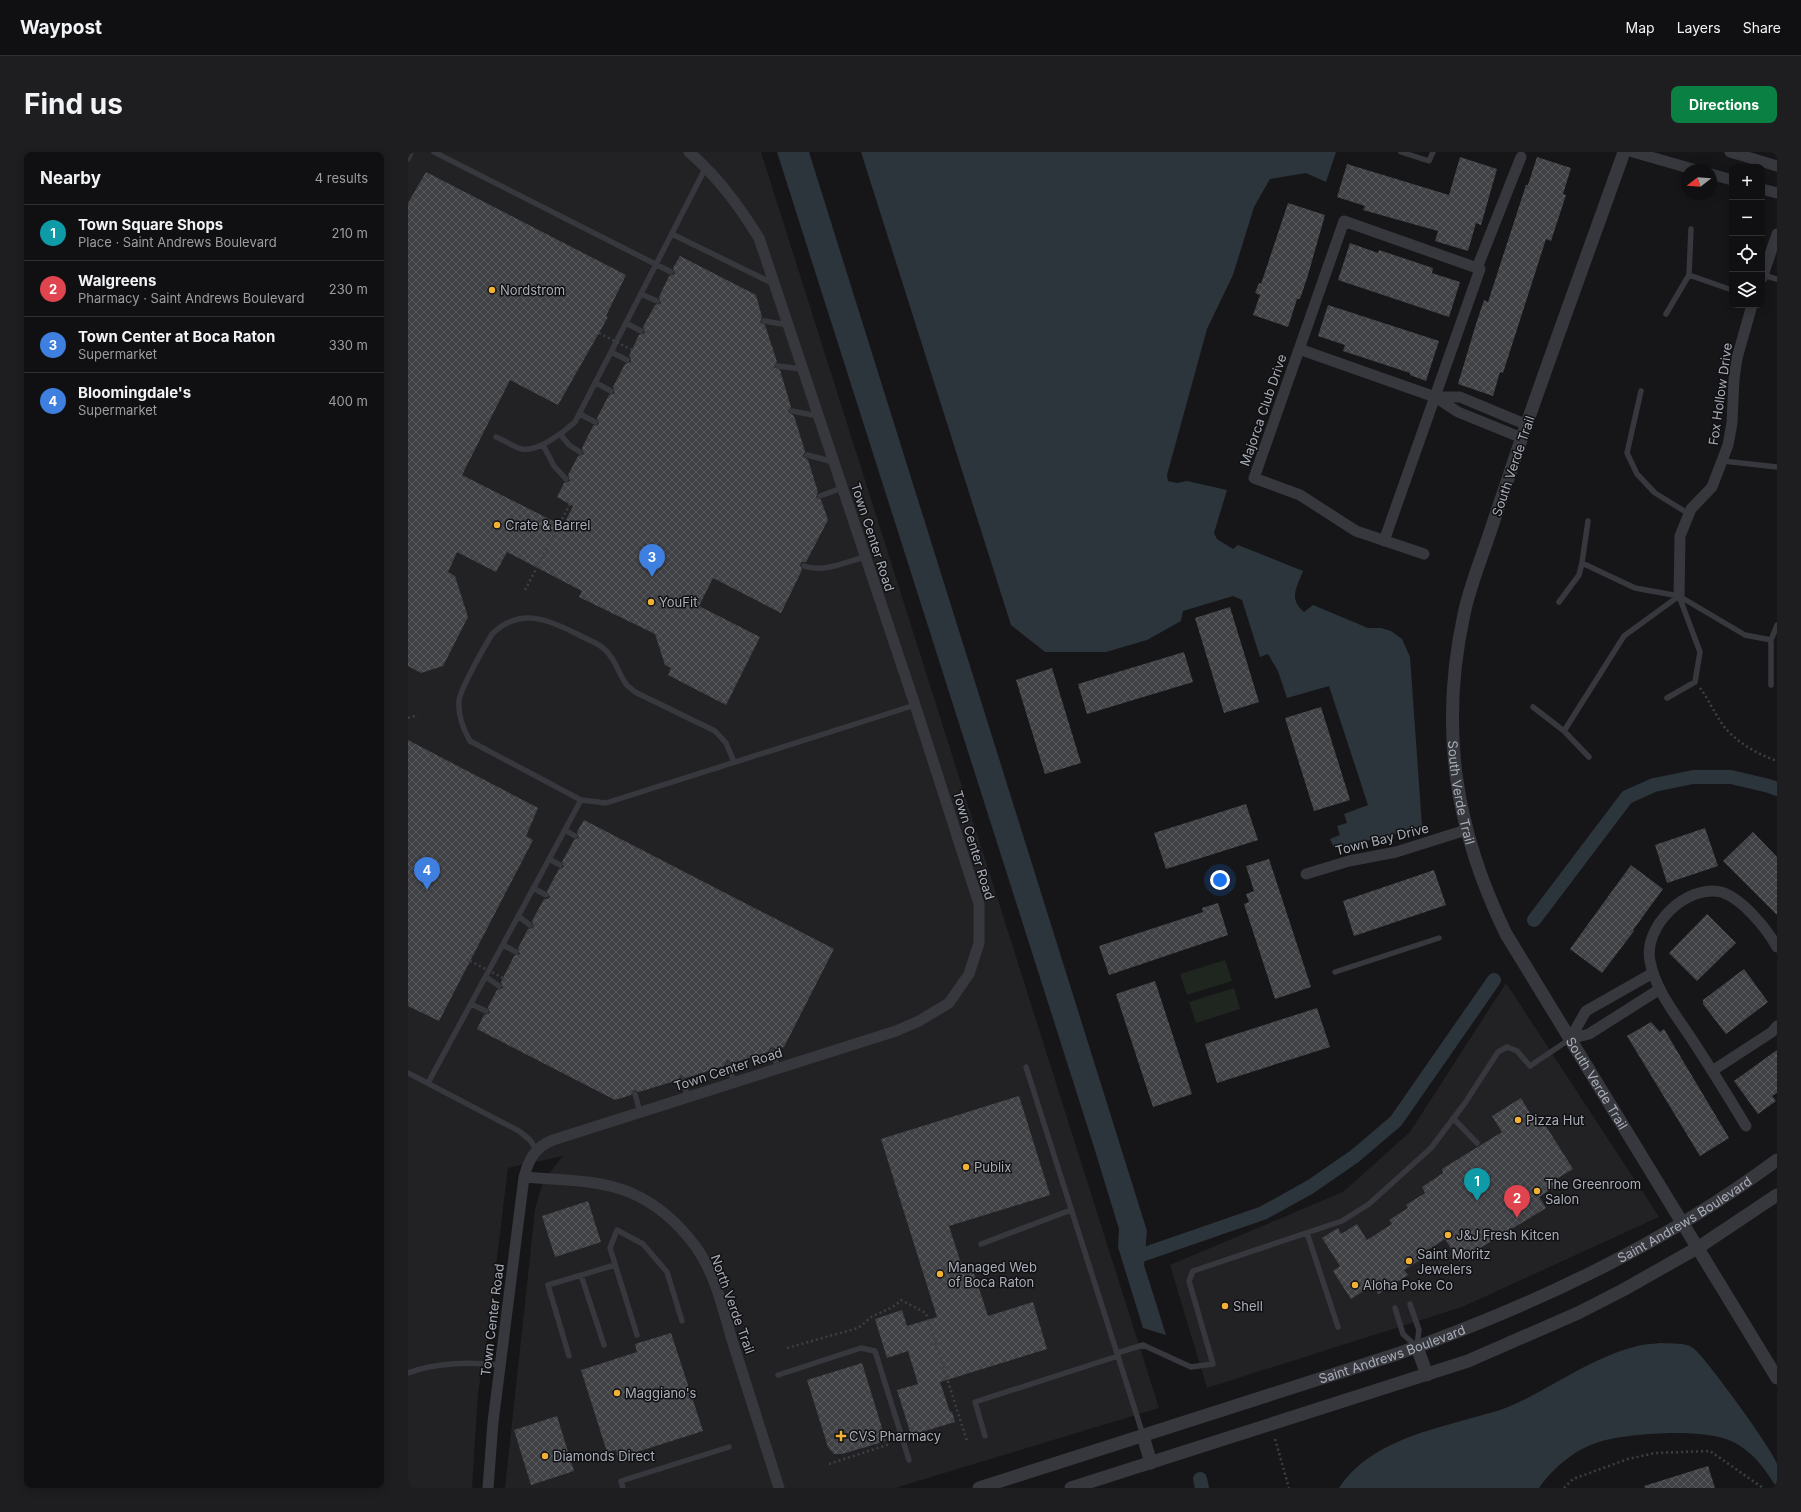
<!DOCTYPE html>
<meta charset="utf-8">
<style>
body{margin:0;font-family:Inter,sans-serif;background:#1e1e20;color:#f1f3f6}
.controls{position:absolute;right:12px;top:12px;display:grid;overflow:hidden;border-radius:8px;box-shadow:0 2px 10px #0003}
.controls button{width:36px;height:36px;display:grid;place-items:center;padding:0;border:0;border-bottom:1px solid #303032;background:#101012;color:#f1f3f6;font:20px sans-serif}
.compass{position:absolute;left:1273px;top:12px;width:36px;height:36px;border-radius:50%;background:#101012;box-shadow:0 2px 10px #0003;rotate:253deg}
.you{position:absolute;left:812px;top:728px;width:14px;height:14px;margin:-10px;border:3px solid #fff;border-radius:50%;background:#1a73e8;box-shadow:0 0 0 6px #1a73e833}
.badge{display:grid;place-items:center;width:26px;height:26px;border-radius:50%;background:#0b8043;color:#fff;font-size:13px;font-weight:700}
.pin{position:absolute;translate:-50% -33px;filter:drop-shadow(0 1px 2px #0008)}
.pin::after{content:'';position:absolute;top:21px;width:14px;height:12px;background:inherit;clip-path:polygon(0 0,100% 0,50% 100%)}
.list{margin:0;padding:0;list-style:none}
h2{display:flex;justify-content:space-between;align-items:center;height:52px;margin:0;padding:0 16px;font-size:17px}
h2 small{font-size:13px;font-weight:400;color:#9c9d9f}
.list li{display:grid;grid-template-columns:26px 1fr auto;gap:12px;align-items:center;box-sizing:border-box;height:56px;padding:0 16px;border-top:1px solid #303032}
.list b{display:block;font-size:15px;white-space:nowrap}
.list p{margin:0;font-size:13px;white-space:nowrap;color:#9c9d9f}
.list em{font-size:13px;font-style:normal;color:#9c9d9f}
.icon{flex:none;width:22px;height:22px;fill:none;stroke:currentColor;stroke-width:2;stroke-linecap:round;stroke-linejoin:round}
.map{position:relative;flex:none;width:1369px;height:1336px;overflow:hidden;border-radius:8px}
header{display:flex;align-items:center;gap:24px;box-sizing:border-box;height:56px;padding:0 20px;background:#101012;border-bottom:1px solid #303032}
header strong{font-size:19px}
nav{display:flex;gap:22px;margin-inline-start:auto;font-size:14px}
.intro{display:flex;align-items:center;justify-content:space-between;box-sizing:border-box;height:96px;padding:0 24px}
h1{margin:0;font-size:28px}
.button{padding:10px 18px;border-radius:8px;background:#0b8043;color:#fff;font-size:14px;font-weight:700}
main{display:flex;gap:24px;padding:0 24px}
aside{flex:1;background:#101012;border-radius:8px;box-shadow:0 2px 10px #0003}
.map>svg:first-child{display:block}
.built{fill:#222225}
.park{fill:#1e261f}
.water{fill:#2c353c}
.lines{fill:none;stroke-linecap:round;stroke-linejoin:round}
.canal{stroke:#2c353c;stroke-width:14}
.building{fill:url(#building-cross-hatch)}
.path{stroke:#3d3f44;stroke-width:2.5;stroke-dasharray:2 3;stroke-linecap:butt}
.service{stroke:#37383d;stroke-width:5.5}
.minor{stroke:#37383d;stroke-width:11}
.tertiary{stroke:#37383d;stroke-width:13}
.path-bridge{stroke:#3d3f44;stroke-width:2.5;stroke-dasharray:2 3;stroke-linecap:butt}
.poi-dot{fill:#f2b134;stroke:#111113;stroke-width:1.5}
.labels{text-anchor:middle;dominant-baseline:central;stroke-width:3;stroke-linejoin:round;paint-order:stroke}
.poi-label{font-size:13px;fill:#a8adb8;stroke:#111113;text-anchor:start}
.street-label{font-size:13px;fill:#a8adb8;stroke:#111113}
</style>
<header>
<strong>Waypost</strong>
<nav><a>Map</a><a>Layers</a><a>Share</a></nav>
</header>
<div class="intro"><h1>Find us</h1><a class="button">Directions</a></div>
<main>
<aside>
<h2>Nearby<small>4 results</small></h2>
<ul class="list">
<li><span class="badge" style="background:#0f9aa8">1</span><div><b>Town Square Shops</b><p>Place · Saint Andrews Boulevard</p></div><em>210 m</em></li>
<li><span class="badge" style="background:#e0444e">2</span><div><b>Walgreens</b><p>Pharmacy · Saint Andrews Boulevard</p></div><em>230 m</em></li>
<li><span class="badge" style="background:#3f7fe0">3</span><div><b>Town Center at Boca Raton</b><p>Supermarket</p></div><em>330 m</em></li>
<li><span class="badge" style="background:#3f7fe0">4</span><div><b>Bloomingdale's</b><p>Supermarket</p></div><em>400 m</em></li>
</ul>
</aside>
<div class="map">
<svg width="1369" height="1336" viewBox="0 0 1369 1336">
<defs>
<pattern id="building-cross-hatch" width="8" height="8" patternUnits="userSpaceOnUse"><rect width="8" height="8" fill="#404145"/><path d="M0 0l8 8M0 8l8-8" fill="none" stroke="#595a5e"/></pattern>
</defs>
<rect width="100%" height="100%" fill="#161618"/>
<path class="built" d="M 0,0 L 353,0 L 751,1256 L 487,1336 L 97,1336 L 127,1058 L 135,1029 L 155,1004 L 100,1016 L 78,1195 L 70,1240 L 64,1336 L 0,1336 Z
M 1098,831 L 1251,1065 L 1054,1155 L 799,1236 L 762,1113 L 935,1040 L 1002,980 Z"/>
<path class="park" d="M 817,808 L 824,829 L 779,843 L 772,822 Z
M 826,836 L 832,857 L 788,871 L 781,850 Z"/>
<path class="water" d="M 369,0 L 401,0 L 739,1079 L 736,1113 L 758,1183 L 735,1176 L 710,1095 L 711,1077 L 685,992 Z
M 453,0 L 928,0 L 918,30 L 898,21 L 862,27 L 846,55 L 825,123 L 799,177 L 759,323 L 760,329 L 769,331 L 779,329 L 819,338 L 806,381 L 809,387 L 825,397 L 830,393 L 895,419 C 889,436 880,446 896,460 L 905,453 L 960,476 L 973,476 L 983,479 L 994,487 L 1002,505 L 1014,674 L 980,684 L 926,696 L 922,687 L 932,683 L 929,674 L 939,671 L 936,662 L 960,653 L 921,534 L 879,546 L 870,519 L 860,502 L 852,505 L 834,448 L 825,444 L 775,459 L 773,469 L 739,488 L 698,500 L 637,500 L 603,473 Z
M 1253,1191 C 1262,1192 1277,1190 1285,1196 C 1296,1203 1367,1301 1369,1312 C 1369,1319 1369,1328 1369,1336 C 1356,1316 1346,1300 1323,1289 C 1294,1276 1221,1281 1191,1290 C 1167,1297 1145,1316 1131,1336 L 931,1336 C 961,1290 1022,1278 1071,1264 C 1080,1261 1091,1259 1100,1255 C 1143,1237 1180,1207 1226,1195 C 1234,1192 1244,1192 1253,1191 Z"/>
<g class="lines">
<path class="canal" d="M 1126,768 L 1219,645 L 1246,633 L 1285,625 L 1323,625 L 1361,634 L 1369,637
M 725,1106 L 855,1061 L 902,1035 L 947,1004 L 988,969 L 1086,828
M 792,1327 L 794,1336"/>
</g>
<path class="building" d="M 1052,5 L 1089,17 L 1073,73 L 1068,71 L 1060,99 L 1027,89 L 1030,79 L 955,58 L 957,54 L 929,45 L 939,12 L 1041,43 Z
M 1129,5 L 1163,16 L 1155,42 L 1158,43 L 1143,89 L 1138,87 L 1095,221 L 1092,220 L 1085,244 L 1050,232 L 1068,172 L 1076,148 L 1080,150 L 1118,33 L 1120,33 Z
M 18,20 L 218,123 L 198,164 L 200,165 L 150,253 L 102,228 L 54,323 L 155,374 L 165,354 L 149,345 L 156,331 L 162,329 L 160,323 L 170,304 L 176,302 L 174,296 L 185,274 L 191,272 L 189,266 L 201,243 L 207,241 L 205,235 L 217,212 L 223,210 L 223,207 L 221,204 L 231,183 L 237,181 L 235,175 L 247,153 L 253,151 L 251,145 L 261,124 L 267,122 L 265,116 L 272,104 L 348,143 L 354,165 L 352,170 L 357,173 L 369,210 L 366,215 L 372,218 L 383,255 L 380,260 L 386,264 L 397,299 L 395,304 L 400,308 L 410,340 L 408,345 L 413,348 L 420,368 L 398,410 L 394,410 L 392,413 L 394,418 L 373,461 L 305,426 L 291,454 L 352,485 L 318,553 L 260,523 L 263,516 L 257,513 L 247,482 L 171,445 L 174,439 L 99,400 L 88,420 L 49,400 L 40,420 L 47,424 L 60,465 L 35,514 L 13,521 L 0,514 L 0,51 Z
M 880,51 L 917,63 L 900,123 L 892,147 L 889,147 L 880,175 L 845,163 L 852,143 L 847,141 L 851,131 L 853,132 Z
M 942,91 L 970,101 L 971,98 L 1025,116 L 1024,121 L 1052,130 L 1041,165 L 930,128 Z
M 920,153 L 1031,189 L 1018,229 L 1002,223 L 1002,221 L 935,199 L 937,193 L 910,184 Z
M 822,455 L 851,550 L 816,561 L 787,466 Z
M 776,500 L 785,530 L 679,562 L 670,532 Z
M 644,516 L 673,611 L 637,622 L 608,528 Z
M 913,555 L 942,648 L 906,659 L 877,566 Z
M 0,588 L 130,656 L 118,684 L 125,688 L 31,869 L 0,854 Z
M 838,652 L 850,688 L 758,717 L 746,681 Z
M 176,668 L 426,797 L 376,895 L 368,897 L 363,895 L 360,900 L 324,911 L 319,908 L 316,914 L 278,926 L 273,923 L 270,928 L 231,940 L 226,938 L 223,943 L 207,948 L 69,877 L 76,863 L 82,861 L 80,855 L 89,838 L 95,836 L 93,830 L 106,804 L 112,802 L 110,796 L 120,777 L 126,775 L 124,769 L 136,747 L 140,747 L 142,745 L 139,739 L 151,717 L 156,715 L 154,710 L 166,688 L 171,686 L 169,680 Z
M 1297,676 L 1310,714 L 1259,731 L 1247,693 Z
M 1345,680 L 1369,705 L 1369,763 L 1315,709 Z
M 861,707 L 903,835 L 867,847 L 836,752 L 841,750 L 838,742 L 846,739 L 838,714 Z
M 1223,713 L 1255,737 L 1225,778 L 1226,779 L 1194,821 L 1162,797 Z
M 1026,718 L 1038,753 L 946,784 L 935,749 Z
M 810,751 L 820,783 L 701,823 L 691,794 L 795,760 L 794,756 Z
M 1299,762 L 1328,791 L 1289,829 L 1261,801 Z
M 1336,817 L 1360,850 L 1318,882 L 1295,852 L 1295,848 Z
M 747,829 L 784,942 L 745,955 L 708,842 Z
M 909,856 L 922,895 L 809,931 L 797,892 Z
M 1243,870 L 1252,880 L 1256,877 L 1321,986 L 1292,1004 L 1219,884 Z
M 1369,898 L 1369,941 L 1364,944 L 1368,949 L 1350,962 L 1326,929 Z
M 611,944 L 642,1043 L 541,1074 L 556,1121 L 565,1118 L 580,1164 L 625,1150 L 639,1197 L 532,1230 L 542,1260 L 544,1260 L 547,1270 L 503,1283 L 489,1238 L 510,1232 L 500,1199 L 479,1206 L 467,1167 L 494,1158 L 499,1174 L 529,1165 L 473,987 Z
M 1113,946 L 1130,975 L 1136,971 L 1165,1017 L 1145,1029 L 1148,1034 L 1131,1045 L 1138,1056 L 1051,1109 L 1037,1087 L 1012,1103 L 1014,1107 L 996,1118 L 1000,1123 L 970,1142 L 965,1133 L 943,1147 L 925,1119 L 932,1114 L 914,1086 L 930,1076 L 933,1082 L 949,1072 L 959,1088 L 984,1072 L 981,1068 L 1000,1056 L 998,1053 L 1017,1041 L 1014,1035 L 1035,1021 L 1034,1017 L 1094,980 L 1084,964 Z
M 180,1049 L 193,1090 L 147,1105 L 134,1064 Z
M 263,1181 L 295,1279 L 210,1306 L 208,1298 L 199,1300 L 173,1218 L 229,1200 L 227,1192 Z
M 454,1211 L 478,1289 L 434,1302 L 426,1302 L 420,1295 L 399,1228 Z
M 149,1264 L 166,1319 L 123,1333 L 106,1278 Z
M 1300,1314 L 1307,1336 L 1237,1336 L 1236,1334 Z"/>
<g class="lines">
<path class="path" d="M 117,438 L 162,352
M 1292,536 C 1302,549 1310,569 1319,578 C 1333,593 1350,602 1369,609
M 0,566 L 10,563
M 379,1196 L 450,1176 C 456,1172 460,1167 465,1164 C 475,1159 486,1156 493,1148 L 518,1161 L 559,1289
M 867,1287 L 881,1336
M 421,1312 L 482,1292
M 1156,1336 L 1165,1327 L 1220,1307 L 1247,1301 L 1302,1299 L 1355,1336"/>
<path class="service" d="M 26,0 L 263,120
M 993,0 L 1021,9 L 1025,0
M 0,7 L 3,0
M 1283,77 L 1281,123 L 1324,138
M 264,82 L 366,132
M 1355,123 L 1369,127
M 233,142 L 249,149
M 1258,162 L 1281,123
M 356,169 L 380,173
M 218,171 L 233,179
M 203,200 L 219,208
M 370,214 L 394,217
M 188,231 L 203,239
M 1233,239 L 1219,301 L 1229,322 L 1247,341 L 1281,362
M 384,259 L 410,264
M 172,262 L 187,270
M 153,283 L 161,293 L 172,300
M 88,285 C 96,288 106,295 114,297 C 130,300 156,280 167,270 L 298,15
M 135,293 L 146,314 L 158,327
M 399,303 L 426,310
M 1315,309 L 1369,315
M 412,344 L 434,336
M 1174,411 L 1180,369
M 396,414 C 416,421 437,410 457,405
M 1151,450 L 1171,423 L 1174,411 L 1227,436 L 1271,444 L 1216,484 L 1156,579
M 1363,488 L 1369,473
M 1259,546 L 1287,530 L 1292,500 L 1271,444 L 1337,483 L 1363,488 L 1363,533
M 1125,555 L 1156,579 L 1181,605
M 173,648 L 198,651 L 507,553
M 157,678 L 167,684
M 141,707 L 152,713
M 125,736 L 138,743
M 110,764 L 122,773
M 95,793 L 108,800
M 927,820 L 1031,786
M 78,825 L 91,834
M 63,852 L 78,859
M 364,899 L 370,916
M 320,912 L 326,930
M 618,915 L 735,1283
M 0,921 L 111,979 L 122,988 L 128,997
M 274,927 L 280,945
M 20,931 L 173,648 L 62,589 C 55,576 50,564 51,549 C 52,537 77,494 84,482 C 112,455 140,467 171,483 C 178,487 188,490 195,496 C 207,505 210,521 218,532 C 220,535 224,537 227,540 L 307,579 L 318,591 L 326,610
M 227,942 L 232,960
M 1045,966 L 1069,991
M 899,1081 L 930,1175
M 573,1092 L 663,1058
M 173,1123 L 196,1193
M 1002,1152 L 1011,1178 L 1009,1193
M 987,1156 L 995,1182 L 1009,1195
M 229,1183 L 202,1096 L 209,1078 L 235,1092 L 259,1120 L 274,1169
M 709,1201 L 735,1193 L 783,1215 L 805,1212 L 781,1129 L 785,1119 L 934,1069 L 961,1052 L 1023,996 L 1057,951 L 1090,900 L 1099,895 L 1109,899 L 1122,914 L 1162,887
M 161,1204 L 140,1133 L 207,1113
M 0,1221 C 30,1210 61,1210 93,1213
M 370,1223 L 453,1196 L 467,1199 L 501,1308
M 577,1284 L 567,1250 L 710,1204
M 215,1336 L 213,1329 L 321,1295"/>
<path class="minor" d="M 1225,0 L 1288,18
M 1322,0 L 1369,14
M 1303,22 L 1324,28
M 1354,37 L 1369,41
M 1069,116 L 1113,5
M 1354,126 L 1369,82
M 891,197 L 1027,245 L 1050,260 L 1114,286
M 1027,245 L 1052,245 L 1119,273
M 976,389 L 1072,117 L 936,69 L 846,326 L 892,343 L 948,379 L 1016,402
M 1271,444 L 1272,384 L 1283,357 L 1304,335 L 1320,293 L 1324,271 L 1326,227 L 1329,206 L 1344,153
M 898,722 L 941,709 L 988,700 L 1058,678
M 1162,887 L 1178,859 L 1245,821
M 1162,887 L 1181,882 L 1252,837
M 1304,919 L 1364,880 L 1369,874
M 1338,974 C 1320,944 1302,915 1283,886 C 1267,862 1247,837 1242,809 C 1235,774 1279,732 1313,740 C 1334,746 1359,777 1369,795
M 116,1025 C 150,1028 189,1027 221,1040 C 248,1051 271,1072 288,1095 C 307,1122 315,1157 324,1188 C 340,1237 355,1287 371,1336
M 80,1336 L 85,1270 L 116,1025 C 121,1007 127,995 145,988 L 488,879 L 511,869 L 541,851 L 561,822 L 571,791 L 571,752 L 507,553 L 351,86 C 331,54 310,25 281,0"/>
<g class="tertiary">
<path id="s1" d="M 1216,0 C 1181,98 1145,196 1111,294 C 1100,327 1089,359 1078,392 C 1070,415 1061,438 1056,462 C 1031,577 1047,677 1098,782 L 1369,1226"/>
<path d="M 1009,1195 L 1019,1223"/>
<path d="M 735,1284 L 743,1311"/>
<path id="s2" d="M 571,1336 L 989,1202 C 1124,1154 1253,1094 1369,1008"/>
<path d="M 663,1336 L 1060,1209 L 1170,1161 L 1215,1138 L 1291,1095 L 1369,1043"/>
</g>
<path class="path-bridge" d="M 191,181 L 224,198
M 62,809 L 95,826"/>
</g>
<g class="poi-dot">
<circle cx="84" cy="138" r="4"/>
<circle cx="89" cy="373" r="4"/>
<circle cx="243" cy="450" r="4"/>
<circle cx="1110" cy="968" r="4"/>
<circle cx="558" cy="1015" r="4"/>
<circle cx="1129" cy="1039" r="4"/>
<circle cx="1040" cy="1083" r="4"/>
<circle cx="1001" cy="1109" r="4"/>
<circle cx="532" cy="1122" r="4"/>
<circle cx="947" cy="1133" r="4"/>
<circle cx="817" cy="1154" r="4"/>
<circle cx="209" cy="1241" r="4"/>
<path d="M431 1278h4v4h4v4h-4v4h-4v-4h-4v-4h4z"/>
<circle cx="137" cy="1304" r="4"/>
</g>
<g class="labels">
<g class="poi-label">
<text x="92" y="138">Nordstrom</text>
<text x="97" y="373">Crate &amp; Barrel</text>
<text x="251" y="450">YouFit</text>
<text x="1118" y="968">Pizza Hut</text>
<text x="566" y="1015">Publix</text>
<text x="1137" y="1032">The Greenroom<tspan x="1137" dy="15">Salon</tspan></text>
<text x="1048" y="1083">J&amp;J Fresh Kitcen</text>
<text x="1009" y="1102">Saint Moritz<tspan x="1009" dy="15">Jewelers</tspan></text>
<text x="540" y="1115">Managed Web<tspan x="540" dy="15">of Boca Raton</tspan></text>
<text x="955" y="1133">Aloha Poke Co</text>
<text x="825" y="1154">Shell</text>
<text x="217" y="1241">Maggiano's</text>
<text x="441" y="1284">CVS Pharmacy</text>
<text x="145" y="1304">Diamonds Direct</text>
</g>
<g class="street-label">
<text transform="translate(1312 242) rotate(-82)">Fox Hollow Drive</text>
<text transform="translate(855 258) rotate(-71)">Majorca Club Drive</text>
<text transform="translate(1105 314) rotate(-71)">South Verde Trail</text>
<text transform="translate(465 385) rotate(72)">Town Center Road</text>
<text stroke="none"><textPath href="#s1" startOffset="669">South Verde Trail</textPath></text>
<text transform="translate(974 687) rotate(-14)">Town Bay Drive</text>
<text transform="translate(566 693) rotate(73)">Town Center Road</text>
<text transform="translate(320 917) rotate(-18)">Town Center Road</text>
<text stroke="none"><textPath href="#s1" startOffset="993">South Verde Trail</textPath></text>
<text stroke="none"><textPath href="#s2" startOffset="757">Saint Andrews Boulevard</textPath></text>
<text transform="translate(325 1152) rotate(70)">North Verde Trail</text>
<text transform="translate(84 1168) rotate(-83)">Town Center Road</text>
<text stroke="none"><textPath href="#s2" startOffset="434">Saint Andrews Boulevard</textPath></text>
</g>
</g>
</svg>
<div class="controls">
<button>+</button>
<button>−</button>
<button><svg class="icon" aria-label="locate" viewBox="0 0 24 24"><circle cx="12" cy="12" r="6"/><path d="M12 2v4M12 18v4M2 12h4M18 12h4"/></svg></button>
<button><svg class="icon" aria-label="layers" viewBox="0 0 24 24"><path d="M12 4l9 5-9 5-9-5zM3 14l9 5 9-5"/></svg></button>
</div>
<svg class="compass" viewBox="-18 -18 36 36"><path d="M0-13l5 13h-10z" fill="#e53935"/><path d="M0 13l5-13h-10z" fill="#9c9d9f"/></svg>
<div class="you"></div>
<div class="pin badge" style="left:1069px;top:1049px;background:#0f9aa8">1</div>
<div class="pin badge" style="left:1109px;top:1066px;background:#e0444e">2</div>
<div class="pin badge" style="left:244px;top:425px;background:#3f7fe0">3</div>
<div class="pin badge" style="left:19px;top:738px;background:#3f7fe0">4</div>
</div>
</main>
